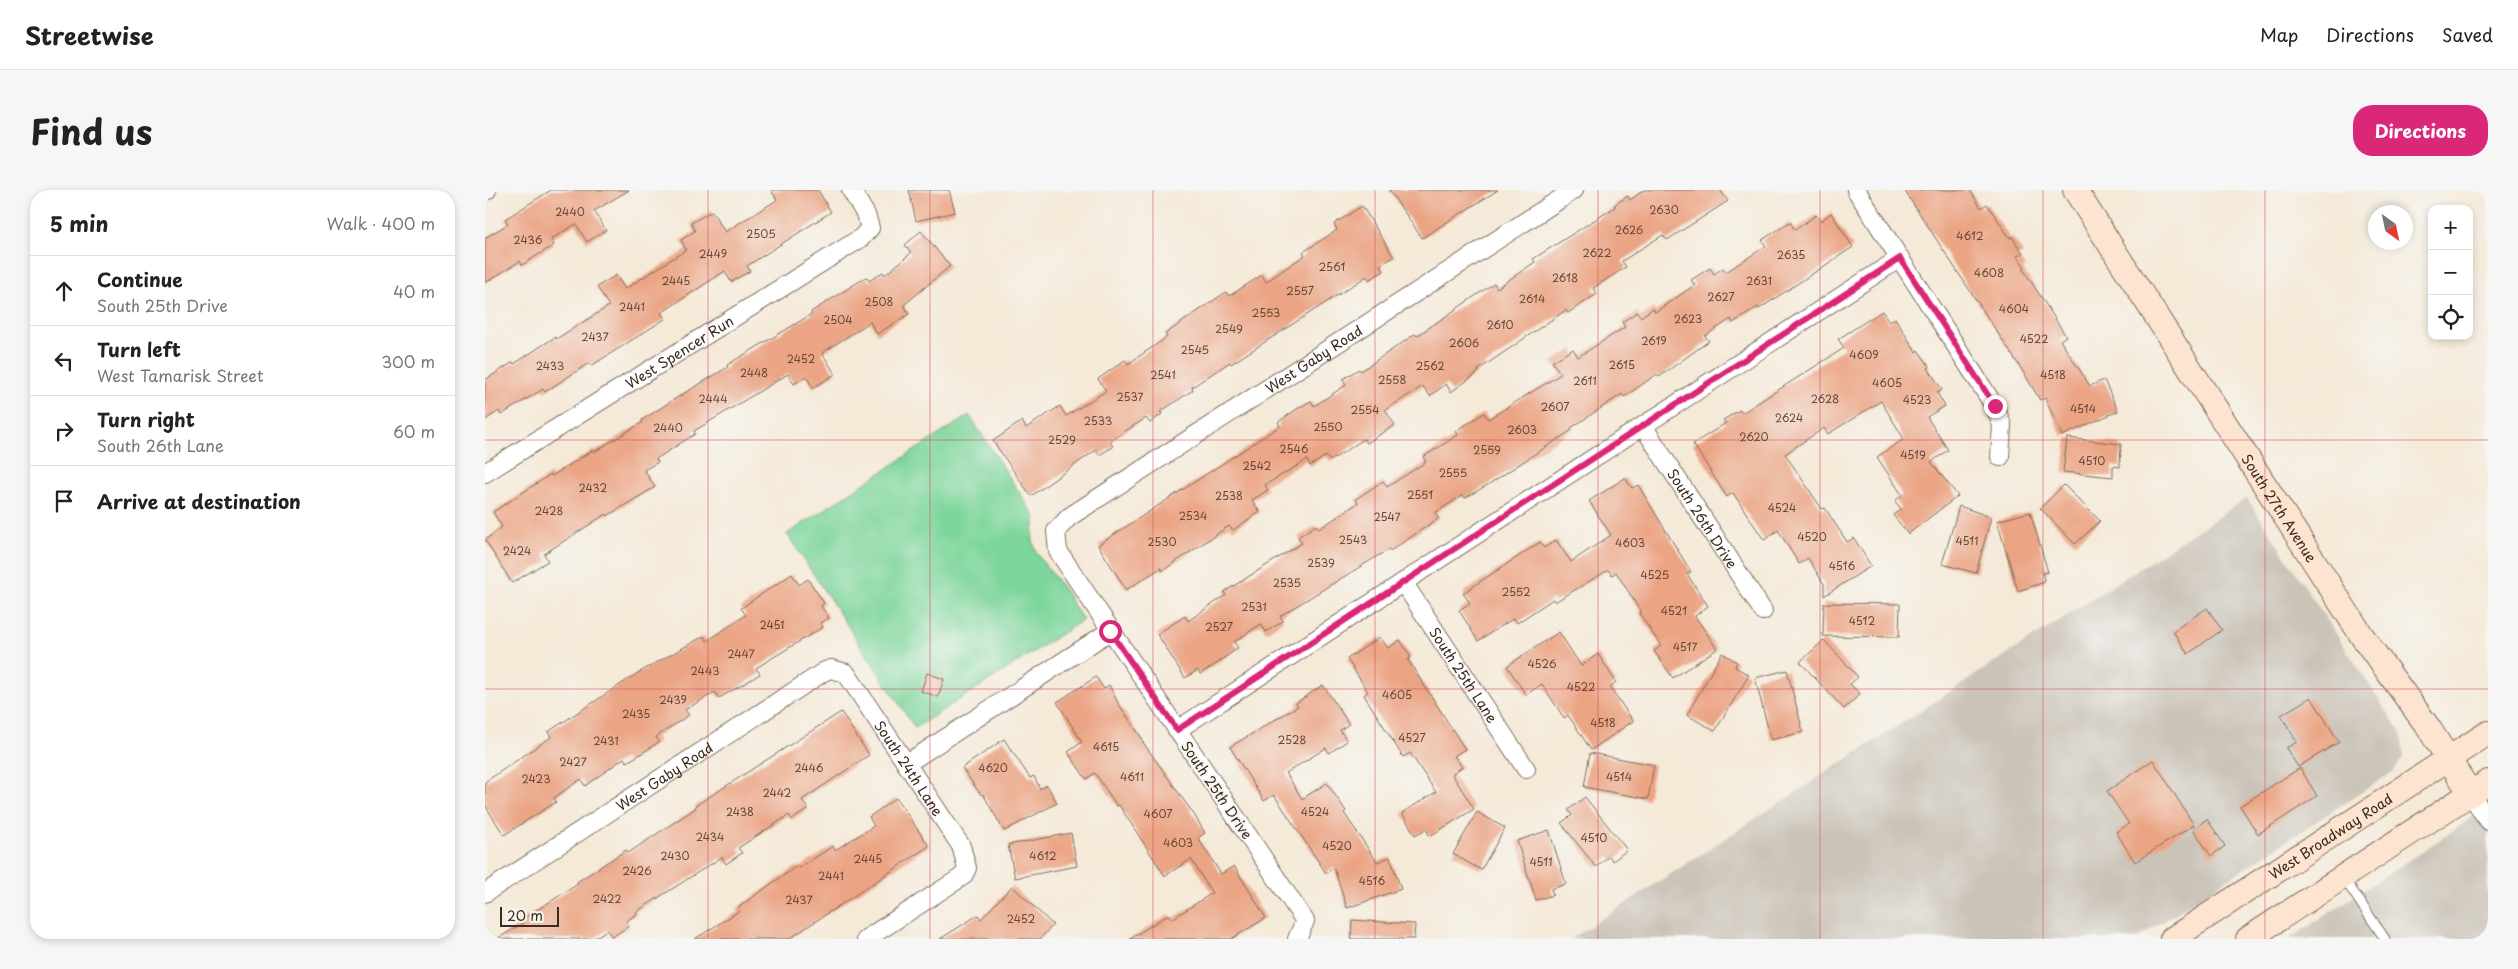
<!DOCTYPE html>
<meta charset="utf-8">
<style>
body{margin:0;font-family:"Playpen Sans",sans-serif;background:#f6f6f6;color:#222}
.controls{position:absolute;right:15px;top:15px;display:grid;overflow:hidden;border-radius:10px;box-shadow:0 2px 8px #0003}
.controls button{width:45px;height:45px;display:grid;place-items:center;padding:0;border:0;border-bottom:1px solid #e0e0e0;background:#fff;color:#222;font:25px sans-serif}
.compass{position:absolute;left:1883px;top:15px;width:45px;height:45px;border-radius:50%;background:#fff;box-shadow:0 2px 8px #0003;rotate:147deg}
.scale{position:absolute;left:15px;bottom:12px;width:59px;box-sizing:border-box;padding-left:5px;border:2px solid #3b2a1e;border-top:0;font-size:14px;line-height:18px;white-space:nowrap;color:#3b2a1e;-webkit-text-stroke:4px #f6f6f2;paint-order:stroke}
.stop{position:absolute;width:15px;height:15px;margin:-11px;border:4px solid #db2777;border-radius:50%;background:#fff}
.stop.end{background:#db2777;border-color:#fff;box-shadow:0 1px 5px #0008}
.list{margin:0;padding:0;list-style:none}
h2{display:flex;justify-content:space-between;align-items:center;height:65px;margin:0;padding:0 20px;font-size:21px}
h2 small{font-size:16px;font-weight:400;color:#767676}
.list li{display:grid;grid-template-columns:32px 1fr auto;gap:15px;align-items:center;box-sizing:border-box;height:70px;padding:0 20px;border-top:1px solid #e0e0e0}
.list b{display:block;font-size:19px;white-space:nowrap}
.list p{margin:0;font-size:16px;white-space:nowrap;color:#767676}
.list em{font-size:16px;font-style:normal;color:#767676}
.icon{flex:none;width:28px;height:28px;fill:none;stroke:currentColor;stroke-width:2;stroke-linecap:round;stroke-linejoin:round}
.map{position:relative;flex:none;width:2003px;height:749px;overflow:hidden;border-radius:20px}
header{display:flex;align-items:center;gap:30px;box-sizing:border-box;height:70px;padding:0 25px;background:#fff;border-bottom:1px solid #e0e0e0}
header strong{font-size:24px}
nav{display:flex;gap:28px;margin-inline-start:auto;font-size:18px}
.intro{display:flex;align-items:center;justify-content:space-between;box-sizing:border-box;height:120px;padding:0 30px}
h1{margin:0;font-size:35px}
.button{padding:12px 22px;border-radius:20px;background:#db2777;color:#fff;font-size:18px;font-weight:700}
main{display:flex;gap:30px;padding:0 30px}
aside{flex:1;background:#fff;border-radius:20px;box-shadow:0 2px 8px #0003}
.map>svg:first-child{display:block}
.industrial{fill:#cac3b8}
.green{fill:#7cd59a;stroke:#5c805c}
.building{fill:#eba484}
.lines{fill:none;stroke-linecap:round;stroke-linejoin:round}
.lane-casing{stroke:#7c6d5f;stroke-width:11}
.street-casing{stroke:#7c6d5f;stroke-width:20}
.secondary-casing{stroke:#7c6d5f;stroke-width:26}
.lane{stroke:#fff;stroke-width:9}
.street{stroke:#fff;stroke-width:18}
.secondary{stroke:#fde4d0;stroke-width:24}
.route{stroke:#db2777;stroke-width:6}
.grid{fill:none;stroke:#d1495b;stroke-width:1;stroke-opacity:0.55}
.labels{text-anchor:middle;dominant-baseline:central;stroke-width:4;stroke-linejoin:round;paint-order:stroke}
.number-label{font-size:11px;fill:#674838}
.street-label{font-size:14px;fill:#3b2a1e;stroke:#f6f6f2}
</style>
<header>
<strong>Streetwise</strong>
<nav><a>Map</a><a>Directions</a><a>Saved</a></nav>
</header>
<div class="intro"><h1>Find us</h1><a class="button">Directions</a></div>
<main>
<aside>
<h2>5 min<small>Walk · 400 m</small></h2>
<ul class="list">
<li><svg class="icon" aria-label="ahead" viewBox="0 0 24 24"><path d="M12 20V5M6 11l6-6 6 6"/></svg><div><b>Continue</b><p>South 25th Drive</p></div><em>40 m</em></li>
<li><svg class="icon" aria-label="left" viewBox="0 0 24 24"><path d="M17 20v-9H6M10 6l-5 5 5 5"/></svg><div><b>Turn left</b><p>West Tamarisk Street</p></div><em>300 m</em></li>
<li><svg class="icon" aria-label="right" viewBox="0 0 24 24"><path d="M7 20v-9h11M14 6l5 5-5 5"/></svg><div><b>Turn right</b><p>South 26th Lane</p></div><em>60 m</em></li>
<li><svg class="icon" aria-label="arrive" viewBox="0 0 24 24"><path d="M6 21V4h12l-3 4 3 4H6"/></svg><div><b>Arrive at destination</b></div></li>
</ul>
</aside>
<div class="map">
<svg width="2003" height="749" viewBox="0 0 2003 749">
<rect width="100%" height="100%" fill="#f6f6f2"/>
<filter id="ink" filterUnits="userSpaceOnUse"><feTurbulence type="fractalNoise" baseFrequency=".02" numOctaves="2"/><feDisplacementMap in="SourceGraphic" scale="10" xChannelSelector="R" yChannelSelector="G"/><feConvolveMatrix kernelMatrix="1 2 1 2 8 2 1 2 1" color-interpolation-filters="sRGB"/></filter>
<filter id="wash" filterUnits="userSpaceOnUse"><feTurbulence type="fractalNoise" baseFrequency=".0096" numOctaves="4" result="noise"/><feDisplacementMap in="SourceGraphic" scale="20" xChannelSelector="R" yChannelSelector="G"/><feGaussianBlur stdDeviation="1.12" result="paint"/><feColorMatrix in="noise" values="0 0 0 0 0 0 0 0 0 0 0 0 0 0 0 0 0 1.4 0 .05"/><feComposite in="paint" operator="in"/></filter>
<g filter="url(#wash)">
<rect width="100%" height="100%" fill="#f5e9d7"/>
<path class="industrial" d="M 1762,308 L 1916,543 L 1919,566 L 1909,581 L 1651,749 L 1086,749 Z
M 2003,617 L 2003,749 L 1804,749 L 1902,685 Z"/>
<path class="green" d="M 484,225 L 551,328 C 541,359 555,367 572,390 C 582,403 589,417 598,430 L 430,538 L 302,344 Z"/>
<g id="blocks">
<path class="building" d="M 66,0 L 144,0 L 109,21 L 121,40 L 102,52 L 91,34 L 66,49 L 69,55 L 37,75 L 35,71 L 0,93 L 0,48 L 23,34 L 20,29 Z
M 286,0 L 333,0 L 346,22 L 262,76 L 265,81 L 246,92 L 240,81 L 176,123 L 180,129 L 106,176 L 104,173 L 60,202 L 58,199 L 16,225 L 14,221 L 0,230 L 0,190 L 28,172 L 29,174 L 70,147 L 71,149 L 124,116 L 112,97 L 131,85 L 140,99 L 201,60 L 196,50 L 210,41 L 206,33 L 227,21 L 240,42 L 292,10 Z
M 424,0 L 464,0 L 470,22 L 431,31 Z
M 904,0 L 1013,0 L 937,48 Z
M 1159,0 L 1235,0 L 1243,11 L 1182,50 L 1178,45 L 1137,71 L 1141,77 L 1108,98 L 1112,104 L 1083,123 L 1081,120 L 993,180 L 994,182 L 966,202 L 961,194 L 945,206 L 938,196 L 900,220 L 910,235 L 882,253 L 879,249 L 845,271 L 841,266 L 825,276 L 822,270 L 780,295 L 783,300 L 767,310 L 775,322 L 748,340 L 744,336 L 677,381 L 676,378 L 641,400 L 613,355 L 795,236 L 793,232 L 812,219 L 826,211 L 829,216 L 861,195 L 858,189 L 874,179 L 876,181 L 930,144 L 932,146 L 1009,93 L 1012,98 L 1050,72 L 1048,69 L 1130,17 L 1129,15 L 1143,6 L 1145,10 Z
M 1419,0 L 1485,0 L 1496,18 L 1502,14 L 1525,48 L 1527,47 L 1538,63 L 1532,66 L 1540,77 L 1538,79 L 1581,146 L 1575,150 L 1605,196 L 1619,190 L 1633,221 L 1577,246 L 1560,208 L 1555,210 L 1539,183 Z
M 877,16 L 909,67 L 895,75 L 899,81 L 884,90 L 882,86 L 746,174 L 745,172 L 707,197 L 708,200 L 675,222 L 677,224 L 665,233 L 661,228 L 625,251 L 628,257 L 614,265 L 611,260 L 546,306 L 508,251 L 537,231 L 541,238 L 575,216 L 581,226 L 621,201 L 613,189 L 640,170 L 643,174 L 682,147 L 680,144 L 741,102 L 744,106 L 777,85 L 781,92 L 820,65 L 818,62 L 852,40 L 849,34 Z
M 1346,23 L 1368,57 L 1274,119 L 1273,117 L 1248,133 L 1246,129 L 1220,146 L 1224,151 L 1174,187 L 1172,184 L 1139,207 L 1137,204 L 1086,238 L 1087,240 L 1004,294 L 980,308 L 978,305 L 950,323 L 954,328 L 905,361 L 904,359 L 795,426 L 798,431 L 781,442 L 776,434 L 749,452 L 753,458 L 731,474 L 715,484 L 713,480 L 700,488 L 672,444 L 700,426 L 703,431 L 741,405 L 739,402 L 817,353 L 813,347 L 831,335 L 834,339 L 873,313 L 871,309 L 898,291 L 902,297 L 941,272 L 938,267 L 973,245 L 971,241 L 999,223 L 1003,229 L 1076,184 L 1067,172 L 1088,159 L 1093,167 L 1140,137 L 1137,132 L 1152,122 L 1156,127 L 1168,118 L 1170,122 L 1210,95 L 1206,90 L 1225,78 L 1229,84 L 1238,78 L 1241,82 L 1281,56 L 1277,50 L 1305,32 L 1310,40 L 1331,25 L 1336,31 Z
M 436,41 L 465,76 L 419,115 L 424,124 L 392,144 L 385,132 L 337,163 L 350,184 L 328,198 L 321,186 L 309,194 L 303,184 L 209,241 L 210,244 L 171,269 L 173,272 L 159,280 L 170,297 L 122,326 L 121,324 L 59,364 L 63,371 L 27,393 L 0,350 L 17,337 L 8,322 L 66,284 L 67,286 L 108,260 L 109,262 L 158,232 L 157,230 L 188,210 L 243,177 L 242,175 L 327,124 L 326,122 L 381,87 L 384,91 L 398,82 L 400,85 L 426,63 L 420,55 Z
M 1397,121 L 1404,132 L 1410,128 L 1431,162 L 1433,160 L 1445,177 L 1443,178 L 1457,200 L 1452,203 L 1460,216 L 1442,227 L 1463,260 L 1446,272 L 1473,306 L 1423,344 L 1408,325 L 1416,319 L 1410,311 L 1417,305 L 1392,267 L 1419,249 L 1396,211 L 1343,244 L 1339,238 L 1300,264 L 1337,319 L 1340,318 L 1362,352 L 1369,348 L 1386,376 L 1339,406 L 1339,394 L 1323,368 L 1314,374 L 1293,340 L 1279,350 L 1248,303 L 1242,307 L 1208,254 L 1241,233 L 1238,230 L 1255,220 L 1257,223 L 1359,158 L 1353,149 Z
M 1582,248 L 1636,254 L 1635,277 L 1628,276 L 1628,287 L 1578,282 Z
M 1140,288 L 1147,298 L 1153,295 L 1206,382 L 1202,384 L 1223,416 L 1210,426 L 1232,459 L 1188,488 L 1169,461 L 1176,456 L 1154,423 L 1156,422 L 1131,382 L 1127,385 L 1123,380 L 1070,412 L 1068,409 L 1032,433 L 1029,428 L 993,451 L 974,420 L 985,413 L 978,403 L 1055,352 L 1059,358 L 1071,350 L 1086,372 L 1126,345 L 1104,311 Z
M 1579,295 L 1615,331 L 1590,354 L 1555,318 Z
M 1474,316 L 1506,327 L 1491,383 L 1457,374 Z
M 1545,322 L 1563,382 L 1557,383 L 1560,392 L 1533,401 L 1512,331 Z
M 307,384 L 314,395 L 323,389 L 339,413 L 336,416 L 344,428 L 335,433 L 338,437 L 271,478 L 275,484 L 257,495 L 234,508 L 230,502 L 200,520 L 204,525 L 171,547 L 174,552 L 154,565 L 142,572 L 139,568 L 100,596 L 96,589 L 69,608 L 71,612 L 19,645 L 0,615 L 0,592 L 66,547 L 63,542 L 153,483 L 219,446 L 222,451 L 261,425 L 256,418 Z
M 1339,413 L 1415,414 L 1414,447 L 1338,446 Z
M 1722,418 L 1737,440 L 1703,464 L 1688,441 Z
M 1074,442 L 1096,476 L 1113,464 L 1131,492 L 1125,497 L 1148,531 L 1106,560 L 1083,525 L 1079,528 L 1057,494 L 1041,505 L 1022,476 Z
M 895,447 L 903,458 L 915,450 L 926,467 L 923,470 L 980,559 L 969,566 L 977,577 L 967,584 L 989,619 L 945,646 L 941,639 L 930,645 L 917,623 L 951,602 L 925,563 L 918,567 L 879,505 L 883,502 L 862,469 Z
M 1339,450 L 1373,487 L 1365,494 L 1375,504 L 1359,519 L 1315,472 Z
M 1237,463 L 1252,472 L 1250,477 L 1264,485 L 1230,541 L 1202,525 Z
M 1302,480 L 1318,542 L 1286,550 L 1270,488 Z
M 442,483 L 459,489 L 453,507 L 436,501 Z
M 611,487 L 619,499 L 624,495 L 633,513 L 658,550 L 657,551 L 710,626 L 720,643 L 713,648 L 736,684 L 749,676 L 781,728 L 746,749 L 645,749 L 684,724 L 687,729 L 727,703 L 706,669 L 680,686 L 634,615 L 632,616 L 610,583 L 601,589 L 583,562 L 597,552 L 572,512 Z
M 838,495 L 864,534 L 855,540 L 862,551 L 844,563 L 841,558 L 801,583 L 817,609 L 842,593 L 861,621 L 859,623 L 892,672 L 905,667 L 916,699 L 862,718 L 849,678 L 841,683 L 789,605 L 779,611 L 745,557 L 813,516 L 811,513 Z
M 1826,507 L 1854,552 L 1813,577 L 1801,558 L 1812,552 L 1796,525 Z
M 356,522 L 384,565 L 317,610 L 323,619 L 307,630 L 304,625 L 253,658 L 257,663 L 241,674 L 237,667 L 151,722 L 152,724 L 141,731 L 144,736 L 127,747 L 122,740 L 108,749 L 12,749 L 38,733 L 36,730 L 93,694 L 92,692 L 141,660 L 143,663 L 211,618 L 210,616 Z
M 519,549 L 545,588 L 549,586 L 555,599 L 562,595 L 572,613 L 519,641 L 498,604 L 496,605 L 477,578 Z
M 1105,563 L 1169,575 L 1163,609 L 1099,597 Z
M 1668,570 L 1709,635 L 1650,672 L 1631,642 L 1644,634 L 1622,601 Z
M 1815,578 L 1832,606 L 1773,644 L 1755,616 Z
M 1100,607 L 1142,660 L 1128,671 L 1124,666 L 1111,677 L 1076,633 L 1087,625 L 1083,620 Z
M 411,608 L 444,656 L 304,749 L 210,749 L 254,721 L 252,718 L 312,676 L 314,678 L 348,656 L 350,660 L 389,636 L 384,627 Z
M 992,622 L 1020,638 L 996,680 L 968,664 Z
M 1722,629 L 1740,656 L 1726,666 L 1708,639 Z
M 1064,640 L 1081,694 L 1066,699 L 1068,705 L 1051,710 L 1032,651 Z
M 586,643 L 592,676 L 530,688 L 523,655 Z
M 527,696 L 568,735 L 555,749 L 455,749 L 493,725 L 496,729 Z
M 867,730 L 930,734 L 929,749 L 866,749 Z"/>
</g>
</g>
<g filter="url(#ink)">
<use href="#blocks" fill-opacity="0" stroke="#7c6d5f" stroke-width="1"/>
<g class="lines">
<defs>
<path id="lane" d="M 1858,687 L 1900,749"/>
<g id="street">
<path d="M 1371,0 L 1510,217 L 1517,235 L 1515,267"/>
<path d="M 0,1 L 2,0"/>
<path id="s1" d="M 1158,236 L 1278,421"/>
<path id="s2" d="M 0,283 L 376,48 L 385,38 L 381,25 L 366,0"/>
<path id="s3" d="M 918,392 L 1041,579"/>
<path d="M 692,540 L 1415,68"/>
<path d="M 421,574 L 625,441"/>
<path d="M 1986,604 L 2003,631"/>
<path id="s4" d="M 0,703 L 340,481 L 346,479 L 361,483 L 476,656 L 482,678 L 478,686 L 469,692 L 381,749"/>
<path id="s5" d="M 812,749 L 820,731 L 573,361 L 571,341 L 584,327 L 1089,0"/>
</g>
<g id="secondary">
<path id="s6" d="M 1590,0 L 1877,446 L 1943,537 L 1986,604"/>
<path id="s7" d="M 1687,749 L 2003,543"/>
<path d="M 1763,749 L 2003,592"/>
</g>
</defs>
<use href="#lane" class="lane-casing"/>
<use href="#street" class="street-casing"/>
<use href="#secondary" class="secondary-casing"/>
<use href="#lane" class="lane"/>
<use href="#street" class="street"/>
<use href="#secondary" class="secondary"/>
</g>
</g>
<g class="lines" filter="url(#ink)">
<path class="route" d="M 625,441 L 692,540 L 1415,68 L 1510,216"/>
</g>
<path class="grid" d="M 223,0 L 223,749M 445,0 L 445,749M 668,0 L 668,749M 890,0 L 890,749M 1113,0 L 1113,749M 1335,0 L 1335,749M 1558,0 L 1558,749M 1780,0 L 1780,749M 0,250 L 2003,250M 0,499 L 2003,499"/>
<g class="labels">
<g class="number-label">
<text x="1179" y="19">2630</text>
<text x="85" y="21">2440</text>
<text x="1144" y="39">2626</text>
<text x="276" y="43">2505</text>
<text x="1485" y="45">4612</text>
<text x="43" y="49">2436</text>
<text x="1112" y="62">2622</text>
<text x="228" y="63">2449</text>
<text x="1306" y="64">2635</text>
<text x="847" y="76">2561</text>
<text x="1504" y="82">4608</text>
<text x="1080" y="87">2618</text>
<text x="191" y="90">2445</text>
<text x="1274" y="90">2631</text>
<text x="815" y="100">2557</text>
<text x="1236" y="106">2627</text>
<text x="1047" y="108">2614</text>
<text x="394" y="111">2508</text>
<text x="147" y="116">2441</text>
<text x="1529" y="118">4604</text>
<text x="781" y="122">2553</text>
<text x="1203" y="128">2623</text>
<text x="353" y="129">2504</text>
<text x="1015" y="134">2610</text>
<text x="744" y="138">2549</text>
<text x="110" y="146">2437</text>
<text x="1549" y="148">4522</text>
<text x="1169" y="150">2619</text>
<text x="979" y="152">2606</text>
<text x="710" y="159">2545</text>
<text x="1379" y="164">4609</text>
<text x="316" y="168">2452</text>
<text x="1137" y="174">2615</text>
<text x="65" y="175">2433</text>
<text x="945" y="175">2562</text>
<text x="269" y="182">2448</text>
<text x="678" y="184">2541</text>
<text x="1568" y="184">4518</text>
<text x="907" y="189">2558</text>
<text x="1100" y="190">2611</text>
<text x="1402" y="192">4605</text>
<text x="645" y="206">2537</text>
<text x="228" y="208">2444</text>
<text x="1340" y="208">2628</text>
<text x="1432" y="209">4523</text>
<text x="1070" y="216">2607</text>
<text x="1598" y="218">4514</text>
<text x="880" y="219">2554</text>
<text x="1304" y="227">2624</text>
<text x="613" y="230">2533</text>
<text x="843" y="236">2550</text>
<text x="183" y="237">2440</text>
<text x="1037" y="239">2603</text>
<text x="1269" y="246">2620</text>
<text x="577" y="249">2529</text>
<text x="809" y="258">2546</text>
<text x="1002" y="259">2559</text>
<text x="1428" y="264">4519</text>
<text x="1607" y="270">4510</text>
<text x="772" y="275">2542</text>
<text x="968" y="282">2555</text>
<text x="108" y="297">2432</text>
<text x="935" y="304">2551</text>
<text x="744" y="305">2538</text>
<text x="1297" y="317">4524</text>
<text x="64" y="320">2428</text>
<text x="708" y="325">2534</text>
<text x="902" y="326">2547</text>
<text x="1327" y="346">4520</text>
<text x="868" y="349">2543</text>
<text x="1482" y="350">4511</text>
<text x="677" y="351">2530</text>
<text x="1145" y="352">4603</text>
<text x="32" y="360">2424</text>
<text x="836" y="372">2539</text>
<text x="1357" y="375">4516</text>
<text x="1170" y="384">4525</text>
<text x="802" y="392">2535</text>
<text x="1031" y="401">2552</text>
<text x="769" y="416">2531</text>
<text x="1189" y="420">4521</text>
<text x="1377" y="430">4512</text>
<text x="287" y="434">2451</text>
<text x="734" y="436">2527</text>
<text x="1200" y="456">4517</text>
<text x="256" y="463">2447</text>
<text x="1057" y="473">4526</text>
<text x="220" y="480">2443</text>
<text x="1096" y="496">4522</text>
<text x="912" y="504">4605</text>
<text x="188" y="509">2439</text>
<text x="151" y="523">2435</text>
<text x="1118" y="532">4518</text>
<text x="927" y="547">4527</text>
<text x="807" y="549">2528</text>
<text x="121" y="550">2431</text>
<text x="621" y="556">4615</text>
<text x="88" y="571">2427</text>
<text x="324" y="577">2446</text>
<text x="508" y="577">4620</text>
<text x="647" y="586">4611</text>
<text x="1134" y="586">4514</text>
<text x="51" y="588">2423</text>
<text x="292" y="602">2442</text>
<text x="255" y="621">2438</text>
<text x="830" y="621">4524</text>
<text x="673" y="623">4607</text>
<text x="225" y="646">2434</text>
<text x="1109" y="647">4510</text>
<text x="693" y="652">4603</text>
<text x="852" y="655">4520</text>
<text x="190" y="665">2430</text>
<text x="558" y="665">4612</text>
<text x="383" y="668">2445</text>
<text x="1056" y="671">4511</text>
<text x="152" y="680">2426</text>
<text x="346" y="685">2441</text>
<text x="887" y="690">4516</text>
<text x="122" y="708">2422</text>
<text x="314" y="709">2437</text>
<text x="536" y="728">2452</text>
</g>
<g class="street-label">
<text stroke="none"><textPath href="#s2" startOffset="229">West Spencer Run</textPath></text>
<text stroke="none"><textPath href="#s5" startOffset="795">West Gaby Road</textPath></text>
<text stroke="none"><textPath href="#s6" startOffset="378">South 27th Avenue</textPath></text>
<text stroke="none"><textPath href="#s1" startOffset="110">South 26th Drive</textPath></text>
<text stroke="none"><textPath href="#s3" startOffset="111">South 25th Lane</textPath></text>
<text stroke="none"><textPath href="#s4" startOffset="542">South 24th Lane</textPath></text>
<text stroke="none"><textPath href="#s4" startOffset="214">West Gaby Road</textPath></text>
<text transform="translate(732 600) rotate(56)">South 25th Drive</text>
<text stroke="none"><textPath href="#s7" startOffset="189">West Broadway Road</textPath></text>
</g>
</g>
</svg>
<div class="controls">
<button>+</button>
<button>−</button>
<button><svg class="icon" aria-label="locate" viewBox="0 0 24 24"><circle cx="12" cy="12" r="6"/><path d="M12 2v4M12 18v4M2 12h4M18 12h4"/></svg></button>
</div>
<svg class="compass" viewBox="-18 -18 36 36"><path d="M0-13l5 13h-10z" fill="#e53935"/><path d="M0 13l5-13h-10z" fill="#767676"/></svg>
<div class="scale">20 m</div>
<div class="stop" style="left:625px;top:441px"></div>
<div class="stop end" style="left:1510px;top:216px"></div>
</div>
</main>
